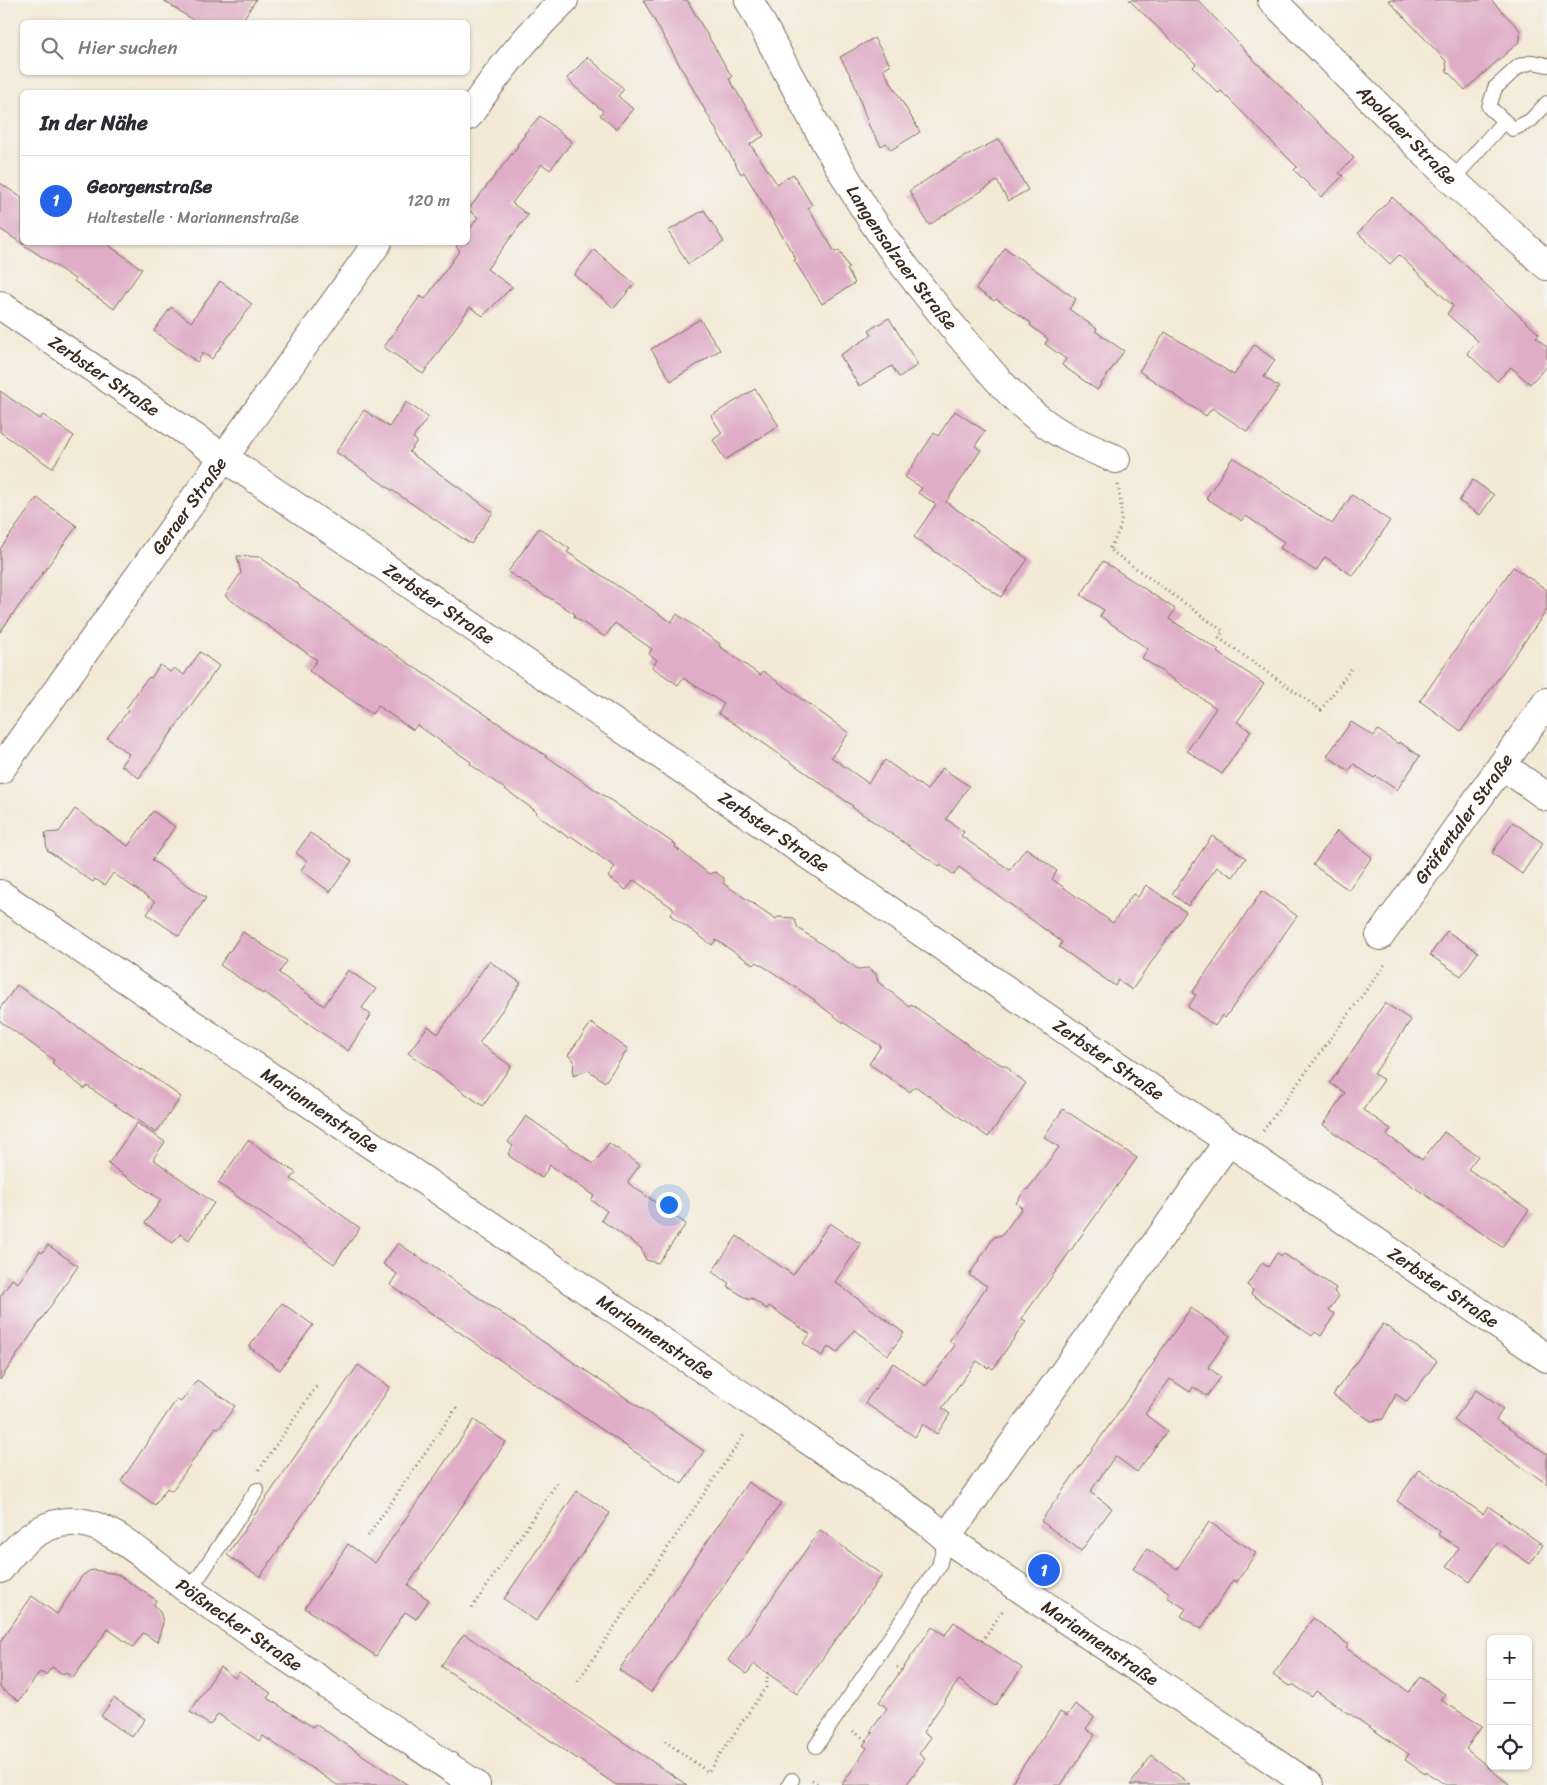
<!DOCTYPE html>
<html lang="de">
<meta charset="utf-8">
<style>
body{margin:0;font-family:Sriracha,sans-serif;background:#f2f2f3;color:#2b2b33}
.controls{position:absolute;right:15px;bottom:15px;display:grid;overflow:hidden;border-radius:8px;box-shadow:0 1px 4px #0004}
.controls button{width:45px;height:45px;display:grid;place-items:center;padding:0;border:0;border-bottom:1px solid #e1e1e2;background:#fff;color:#2b2b33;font:25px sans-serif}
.you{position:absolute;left:668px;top:1204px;width:18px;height:18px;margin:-12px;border:4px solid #fff;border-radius:50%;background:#1a73e8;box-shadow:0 0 0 8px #1a73e833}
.badge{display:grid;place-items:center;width:32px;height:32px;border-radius:50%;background:#2563eb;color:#fff;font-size:16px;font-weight:700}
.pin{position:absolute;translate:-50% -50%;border:2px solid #fff;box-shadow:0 1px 5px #0006}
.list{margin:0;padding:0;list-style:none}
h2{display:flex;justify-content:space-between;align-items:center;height:65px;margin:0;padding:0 20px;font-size:21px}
h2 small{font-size:16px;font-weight:400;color:#7c7c81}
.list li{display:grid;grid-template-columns:32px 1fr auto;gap:15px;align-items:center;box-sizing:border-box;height:90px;padding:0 20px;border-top:1px solid #e1e1e2}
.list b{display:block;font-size:19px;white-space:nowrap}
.list p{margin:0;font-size:16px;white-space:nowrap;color:#7c7c81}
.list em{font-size:16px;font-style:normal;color:#7c7c81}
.icon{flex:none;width:28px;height:28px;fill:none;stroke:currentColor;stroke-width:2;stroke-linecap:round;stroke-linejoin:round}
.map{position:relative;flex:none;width:1547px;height:1785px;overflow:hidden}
.search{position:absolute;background:#fff;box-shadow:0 1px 4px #0004;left:20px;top:20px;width:450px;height:55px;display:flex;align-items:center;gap:12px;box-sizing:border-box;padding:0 18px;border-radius:8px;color:#7c7c81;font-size:19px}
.panel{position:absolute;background:#fff;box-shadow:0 1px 4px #0004;left:20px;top:90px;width:450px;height:155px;border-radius:8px}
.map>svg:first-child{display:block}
.building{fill:#dfadc6}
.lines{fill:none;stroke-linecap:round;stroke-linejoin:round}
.service-casing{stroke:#7b6d5e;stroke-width:16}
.minor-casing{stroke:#7b6d5e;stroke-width:30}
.tertiary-casing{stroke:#7b6d5e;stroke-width:30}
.path{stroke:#7b6d5e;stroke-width:3;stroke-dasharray:1 4;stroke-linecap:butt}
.service{stroke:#fff;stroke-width:14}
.minor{stroke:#fff;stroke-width:28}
.tertiary{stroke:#fff;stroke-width:28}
.labels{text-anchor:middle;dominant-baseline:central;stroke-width:4.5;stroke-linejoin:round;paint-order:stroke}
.street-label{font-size:18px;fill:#3b2a1e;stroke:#f6f6f2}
</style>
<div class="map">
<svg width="1547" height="1785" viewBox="0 0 1547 1785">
<rect width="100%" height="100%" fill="#f6f6f2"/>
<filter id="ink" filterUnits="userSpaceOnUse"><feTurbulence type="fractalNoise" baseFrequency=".02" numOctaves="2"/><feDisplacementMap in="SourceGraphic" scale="10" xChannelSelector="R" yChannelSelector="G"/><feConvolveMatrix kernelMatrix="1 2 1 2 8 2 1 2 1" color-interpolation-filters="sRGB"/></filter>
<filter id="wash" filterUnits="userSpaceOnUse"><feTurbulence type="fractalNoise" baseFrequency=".0096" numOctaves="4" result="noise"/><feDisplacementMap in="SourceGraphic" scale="20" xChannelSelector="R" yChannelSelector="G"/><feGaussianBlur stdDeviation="1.12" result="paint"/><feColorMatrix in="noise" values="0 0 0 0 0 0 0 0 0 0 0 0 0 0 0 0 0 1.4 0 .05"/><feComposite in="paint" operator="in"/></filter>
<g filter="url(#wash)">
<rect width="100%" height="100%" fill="#f3e9d6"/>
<g id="blocks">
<path class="building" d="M 163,0 L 256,0 L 241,22 L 196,22 Z
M 643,0 L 687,0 L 732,77 L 729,79 L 764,136 L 750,144 L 777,184 L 793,174 L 812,205 L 808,208 L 835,252 L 839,250 L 849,268 L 847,270 L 855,283 L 822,304 L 802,273 L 794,260 L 796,259 L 744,172 L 741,174 Z
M 1129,0 L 1198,0 L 1253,59 L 1354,158 L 1339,173 L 1343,176 L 1321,197 L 1294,170 L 1297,167 L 1221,91 L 1218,93 L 1193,67 L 1196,64 Z
M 1388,0 L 1491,0 L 1520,30 L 1520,41 L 1465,90 L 1447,71 L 1446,61 Z
M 874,38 L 890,65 L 883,69 L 920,132 L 891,150 L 886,143 L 881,146 L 869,126 L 853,80 L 840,57 Z
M 588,57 L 624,89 L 618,96 L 633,109 L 616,129 L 600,115 L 603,111 L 574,86 L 567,78 Z
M 540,116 L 572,142 L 550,170 L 542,164 L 512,203 L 528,215 L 487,269 L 512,287 L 483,316 L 470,307 L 423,374 L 384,347 L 420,296 L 425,299 L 460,250 L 456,247 L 460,242 L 468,242 L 468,232 L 478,217 L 468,210 L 518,146 L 517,145 L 525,135 L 524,134 Z
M 999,139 L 1028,190 L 1008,201 L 997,181 L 929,225 L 909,191 L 946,167 Z
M 0,183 L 22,198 L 22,242 L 104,242 L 142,269 L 114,309 L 74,281 L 75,279 L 0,229 Z
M 1392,197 L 1539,334 L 1536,337 L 1547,347 L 1547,366 L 1530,384 L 1511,367 L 1497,381 L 1467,353 L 1478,341 L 1447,314 L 1453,306 L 1399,255 L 1390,264 L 1358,233 Z
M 704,210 L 724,242 L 688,264 L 668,231 Z
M 1005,248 L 1076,299 L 1069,309 L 1097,329 L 1095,331 L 1124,351 L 1097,390 L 1062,365 L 1066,359 L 1045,344 L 1048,339 L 1030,325 L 1031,323 L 996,299 L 994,301 L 976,289 Z
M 594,250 L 635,284 L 614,308 L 574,275 Z
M 220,281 L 252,304 L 212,359 L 203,353 L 197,362 L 154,331 L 171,307 L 191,322 Z
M 889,318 L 918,365 L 899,377 L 892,366 L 859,386 L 840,355 L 872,335 L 869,330 Z
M 700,319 L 720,350 L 671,381 L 651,349 Z
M 1165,332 L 1234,375 L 1254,345 L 1275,360 L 1264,377 L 1279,387 L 1248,432 L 1212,408 L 1206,416 L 1139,371 Z
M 755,389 L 779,426 L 725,460 L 713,440 L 722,433 L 711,416 Z
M 0,391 L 40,419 L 43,415 L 74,436 L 52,468 L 0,432 Z
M 406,402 L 428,417 L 413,438 L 417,441 L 409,452 L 493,512 L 471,544 L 336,452 L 364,410 L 389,427 Z
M 955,411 L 985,431 L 975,446 L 981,450 L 946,502 L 1028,559 L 1001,597 L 914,537 L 936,504 L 918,493 L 922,488 L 905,477 L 934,433 L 938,436 Z
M 1233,457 L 1332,524 L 1352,495 L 1390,521 L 1353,576 L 1325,557 L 1316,571 L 1280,548 L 1284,542 L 1246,516 L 1242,521 L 1206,498 Z
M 1473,480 L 1494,495 L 1480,515 L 1459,501 Z
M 37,498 L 77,526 L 0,632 L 0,549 Z
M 539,528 L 570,549 L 567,552 L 671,622 L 677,614 L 720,644 L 719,646 L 760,675 L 763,671 L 849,733 L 831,757 L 868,783 L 885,760 L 927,790 L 942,768 L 969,786 L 946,819 L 964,832 L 961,836 L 1010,870 L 1026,848 L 1057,871 L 1052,879 L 1113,923 L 1133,894 L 1138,897 L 1146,885 L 1186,912 L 1132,990 L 1118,980 L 1115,986 L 1059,947 L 1062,942 L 959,867 L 954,875 L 941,865 L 940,867 L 852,807 L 853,806 L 759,740 L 718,713 L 724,704 L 683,678 L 678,685 L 652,667 L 657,660 L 649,654 L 652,649 L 615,623 L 605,637 L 574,617 L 575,614 L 508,572 Z
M 237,556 L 260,557 L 300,586 L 299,587 L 427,676 L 427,675 L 498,723 L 676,845 L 675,847 L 709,874 L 715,872 L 724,878 L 724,884 L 776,919 L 778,917 L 794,918 L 798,928 L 858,969 L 868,968 L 876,974 L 878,982 L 909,1006 L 911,1004 L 985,1057 L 986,1056 L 1000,1064 L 1008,1067 L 1012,1073 L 1026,1083 L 988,1137 L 915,1086 L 910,1092 L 869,1064 L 881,1046 L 841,1021 L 814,1001 L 815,1000 L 757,962 L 754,965 L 716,940 L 712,945 L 670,915 L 674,909 L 634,880 L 626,890 L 608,877 L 615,867 L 571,836 L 569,838 L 536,814 L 537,812 L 470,764 L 471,762 L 417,725 L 413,730 L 378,706 L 372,714 L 309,671 L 317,660 L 225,596 L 241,573 Z
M 1103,561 L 1175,609 L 1169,619 L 1219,650 L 1217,652 L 1264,684 L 1237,722 L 1251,731 L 1222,774 L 1187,751 L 1216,708 L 1142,658 L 1148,649 L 1100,616 L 1104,610 L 1081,595 Z
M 1513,567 L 1547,590 L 1547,610 L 1461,731 L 1420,701 Z
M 200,652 L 219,666 L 139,778 L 121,765 L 129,754 L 107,738 L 128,711 L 126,709 L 142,685 L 149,677 L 151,678 L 160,665 L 170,672 L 174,668 L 184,675 Z
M 1351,722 L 1374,736 L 1378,730 L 1398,744 L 1399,742 L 1420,756 L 1397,790 L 1376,776 L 1374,778 L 1354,764 L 1349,771 L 1327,756 Z
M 75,809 L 128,846 L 153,811 L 175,827 L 152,860 L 206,898 L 179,936 L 147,914 L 155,902 L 113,873 L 105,885 L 95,879 L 93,882 L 47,850 L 45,833 L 59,832 Z
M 1513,822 L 1543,843 L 1522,874 L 1492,853 Z
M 1337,831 L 1372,857 L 1349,890 L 1313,865 Z
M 310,833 L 352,861 L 330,892 L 301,870 L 307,861 L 296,853 Z
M 1212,836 L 1246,858 L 1233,877 L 1217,867 L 1188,906 L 1172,894 Z
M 1262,891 L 1297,916 L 1225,1018 L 1222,1015 L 1215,1026 L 1188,1007 L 1196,995 L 1192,993 Z
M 1447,931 L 1478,952 L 1461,976 L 1430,955 Z
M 243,932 L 287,961 L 279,973 L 324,1006 L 348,970 L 376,989 L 362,1008 L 371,1015 L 348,1051 L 264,992 L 263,994 L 220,965 Z
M 489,961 L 521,983 L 479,1043 L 511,1066 L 483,1106 L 408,1053 L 428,1026 L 438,1034 Z
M 17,985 L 141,1071 L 142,1069 L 181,1097 L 156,1133 L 87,1086 L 85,1089 L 52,1064 L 54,1060 L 0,1021 L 0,1008 Z
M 1385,1003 L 1411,1020 L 1374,1074 L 1384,1080 L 1363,1110 L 1391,1129 L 1387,1135 L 1422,1160 L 1444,1132 L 1478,1156 L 1468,1169 L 1529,1210 L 1502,1247 L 1323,1125 L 1345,1093 L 1330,1083 Z
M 591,1023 L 628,1049 L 605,1082 L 588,1070 L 573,1076 L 574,1060 L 568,1055 Z
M 1063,1109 L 1137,1158 L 1023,1317 L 1022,1319 L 1026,1321 L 993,1369 L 989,1366 L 988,1368 L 977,1361 L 942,1408 L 950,1414 L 937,1434 L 923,1424 L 915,1437 L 865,1403 L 893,1363 L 926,1386 L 955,1345 L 949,1341 L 987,1286 L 969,1275 L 994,1237 L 1002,1235 L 1022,1208 L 1016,1203 L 1025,1190 L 1028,1189 L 1059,1147 L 1044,1137 Z
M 526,1116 L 594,1164 L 609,1143 L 640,1165 L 628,1181 L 629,1181 L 628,1183 L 686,1224 L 658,1263 L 646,1260 L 641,1248 L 601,1220 L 607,1211 L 591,1200 L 594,1196 L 550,1165 L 542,1178 L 509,1156 L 510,1155 L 508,1154 L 513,1146 L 508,1142 Z
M 137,1123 L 165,1142 L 153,1159 L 214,1203 L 189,1240 L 180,1234 L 173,1243 L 145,1223 L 161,1200 L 108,1164 Z
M 248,1140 L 296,1173 L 291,1179 L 360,1228 L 334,1264 L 218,1183 Z
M 830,1223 L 861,1244 L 835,1282 L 904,1333 L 888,1355 L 854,1330 L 837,1353 L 828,1347 L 822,1356 L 803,1343 L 810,1334 L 769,1306 L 767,1309 L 751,1298 L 749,1300 L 727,1286 L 729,1283 L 712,1272 L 737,1236 L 793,1275 Z
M 398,1243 L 704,1451 L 682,1484 L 390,1285 L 397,1274 L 383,1264 Z
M 48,1245 L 78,1266 L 0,1380 L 0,1297 L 12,1279 L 18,1283 L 40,1251 L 42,1253 Z
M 1277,1253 L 1282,1256 L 1284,1254 L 1336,1288 L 1334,1292 L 1339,1296 L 1329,1310 L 1335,1314 L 1321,1336 L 1315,1332 L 1312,1336 L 1251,1294 L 1253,1290 L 1247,1285 L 1262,1263 L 1268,1267 Z
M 282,1303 L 313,1325 L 280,1370 L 249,1347 Z
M 1191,1308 L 1230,1336 L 1208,1367 L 1221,1377 L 1207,1396 L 1193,1387 L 1190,1392 L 1170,1379 L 1145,1414 L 1167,1431 L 1137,1472 L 1115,1456 L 1090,1492 L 1112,1508 L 1081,1551 L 1041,1521 L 1155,1361 L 1154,1360 Z
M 1383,1324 L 1437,1361 L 1407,1402 L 1396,1394 L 1383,1419 L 1371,1421 L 1333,1395 Z
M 358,1365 L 390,1387 L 260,1577 L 227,1555 Z
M 197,1380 L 235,1406 L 219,1429 L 216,1427 L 172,1491 L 167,1488 L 155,1505 L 121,1481 L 177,1399 L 181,1402 Z
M 1476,1390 L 1503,1409 L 1496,1420 L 1547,1454 L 1547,1484 L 1530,1472 L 1529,1473 L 1454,1420 Z
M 474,1420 L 506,1442 L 408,1585 L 429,1600 L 416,1619 L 405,1612 L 376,1656 L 305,1608 L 348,1544 L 375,1563 Z
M 1419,1469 L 1483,1514 L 1488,1506 L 1543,1545 L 1530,1564 L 1498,1542 L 1470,1582 L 1447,1566 L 1459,1548 L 1438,1535 L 1440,1531 L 1397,1501 Z
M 748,1482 L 781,1503 L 651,1692 L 619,1670 Z
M 577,1491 L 610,1513 L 536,1621 L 504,1599 Z
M 1209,1522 L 1256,1553 L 1237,1582 L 1233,1580 L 1201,1629 L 1181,1616 L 1186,1609 L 1167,1597 L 1170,1593 L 1133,1569 L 1147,1549 L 1177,1569 Z
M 820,1530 L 882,1575 L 797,1694 L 754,1664 L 747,1674 L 728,1660 Z
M 94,1570 L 117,1574 L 156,1600 L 154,1604 L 161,1614 L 163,1623 L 157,1642 L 143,1633 L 133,1647 L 108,1629 L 73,1678 L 65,1672 L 63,1674 L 52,1667 L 46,1675 L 40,1672 L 19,1701 L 0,1688 L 0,1642 L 32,1596 L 57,1614 L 82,1576 L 89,1571 Z
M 1313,1618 L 1349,1645 L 1346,1648 L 1409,1692 L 1420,1677 L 1445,1694 L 1441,1700 L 1482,1726 L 1466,1749 L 1510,1785 L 1446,1785 L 1426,1772 L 1425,1774 L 1405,1760 L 1409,1754 L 1316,1691 L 1312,1697 L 1294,1685 L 1289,1686 L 1273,1675 Z
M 954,1622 L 1022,1668 L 995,1706 L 959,1680 L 923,1732 L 931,1737 L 919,1754 L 925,1759 L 906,1785 L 842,1785 L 867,1748 L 863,1745 L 873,1733 L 870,1732 L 887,1708 L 879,1702 L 932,1627 L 945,1635 Z
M 464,1634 L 622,1741 L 687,1785 L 616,1785 L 441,1666 Z
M 220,1667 L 235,1678 L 239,1672 L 271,1693 L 267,1698 L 313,1727 L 315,1724 L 408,1785 L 337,1785 L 263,1736 L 259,1741 L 218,1714 L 210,1725 L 190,1712 Z
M 114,1698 L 145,1719 L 132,1737 L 101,1716 Z
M 1075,1704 L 1094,1717 L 1086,1729 L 1095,1735 L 1061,1785 L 1010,1785 L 1060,1712 L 1067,1716 Z
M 1152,1755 L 1191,1785 L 1130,1785 Z"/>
</g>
</g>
<g filter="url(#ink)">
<use href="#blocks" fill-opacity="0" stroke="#7b6d5e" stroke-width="1"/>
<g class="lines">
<defs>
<path id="service" d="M 1547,65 L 1533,62 L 1519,66 L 1495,88 L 1489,107 L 1513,129 L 1530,121 L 1547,103
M 1452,180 L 1504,121
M 190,1590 L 257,1490
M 816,1746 L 939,1566 L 946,1538
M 789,1785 L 792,1780"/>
<g id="minor">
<path id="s1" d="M 749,0 C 782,61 813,123 849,183 C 880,237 919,286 958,333 C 984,364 1010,397 1042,421 C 1064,438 1090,448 1116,459"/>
<path id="s2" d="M 1272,0 L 1452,180 L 1547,266"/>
<path d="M 468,116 C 496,74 527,35 564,0"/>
<path id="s3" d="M 0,305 L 1547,1358"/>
<path d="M 1502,765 L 1547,797"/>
<path id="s4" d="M 0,770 L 378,242"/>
<path id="s5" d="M 1380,936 L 1547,702"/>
<path d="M 946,1538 L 1228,1142"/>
<path id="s6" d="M 0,1569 C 20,1540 51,1514 89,1524 C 121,1533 162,1571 190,1591 C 284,1657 380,1720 476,1785"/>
</g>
<g id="tertiary">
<path id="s7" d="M 0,894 L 891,1496 L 927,1522 L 946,1538 L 1309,1785"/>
</g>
</defs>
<use href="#service" class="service-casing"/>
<use href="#minor" class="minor-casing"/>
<use href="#tertiary" class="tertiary-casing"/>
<path class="path" d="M 1118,485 C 1122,515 1126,523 1109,549 L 1223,631 L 1219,638 L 1321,710 L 1351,669
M 1263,1131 L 1386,963
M 259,1470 L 318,1384
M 368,1536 L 457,1407
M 472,1608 L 558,1481
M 982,1641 L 1003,1610
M 897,1667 L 905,1672
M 578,1681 L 745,1433
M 853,1731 L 867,1741
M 665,1741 L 708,1772 L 766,1687 L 768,1671
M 812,1780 L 820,1785"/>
<use href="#service" class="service"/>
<use href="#minor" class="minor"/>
<use href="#tertiary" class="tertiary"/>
</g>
</g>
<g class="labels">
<g class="street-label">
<text stroke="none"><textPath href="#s2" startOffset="191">Apoldaer Straße</textPath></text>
<text stroke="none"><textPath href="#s1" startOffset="300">Langensalzaer Straße</textPath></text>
<text stroke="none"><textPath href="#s3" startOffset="126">Zerbster Straße</textPath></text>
<text stroke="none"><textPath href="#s4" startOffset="325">Geraer Straße</textPath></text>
<text stroke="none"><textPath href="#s3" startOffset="531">Zerbster Straße</textPath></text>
<text stroke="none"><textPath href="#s5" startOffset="144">Gräfentaler Straße</textPath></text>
<text stroke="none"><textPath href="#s3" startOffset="936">Zerbster Straße</textPath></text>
<text stroke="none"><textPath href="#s3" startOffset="1341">Zerbster Straße</textPath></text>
<text stroke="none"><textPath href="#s7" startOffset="386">Mariannenstraße</textPath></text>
<text stroke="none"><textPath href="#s3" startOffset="1746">Zerbster Straße</textPath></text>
<text stroke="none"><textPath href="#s7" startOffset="791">Mariannenstraße</textPath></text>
<text stroke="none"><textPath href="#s6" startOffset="288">Pößnecker Straße</textPath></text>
<text stroke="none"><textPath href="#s7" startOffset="1331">Mariannenstraße</textPath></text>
</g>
</g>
</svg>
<div class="controls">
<button>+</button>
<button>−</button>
<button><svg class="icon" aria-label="locate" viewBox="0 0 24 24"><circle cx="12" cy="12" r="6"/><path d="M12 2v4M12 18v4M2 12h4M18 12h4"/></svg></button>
</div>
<div class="you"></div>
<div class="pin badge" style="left:1044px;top:1570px">1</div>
<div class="search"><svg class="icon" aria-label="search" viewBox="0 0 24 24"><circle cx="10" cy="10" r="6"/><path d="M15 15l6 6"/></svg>Hier suchen</div>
<section class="panel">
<h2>In der Nähe<small></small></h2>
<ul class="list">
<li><span class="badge">1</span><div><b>Georgenstraße</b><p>Haltestelle · Mariannenstraße</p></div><em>120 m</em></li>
</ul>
</section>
</div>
